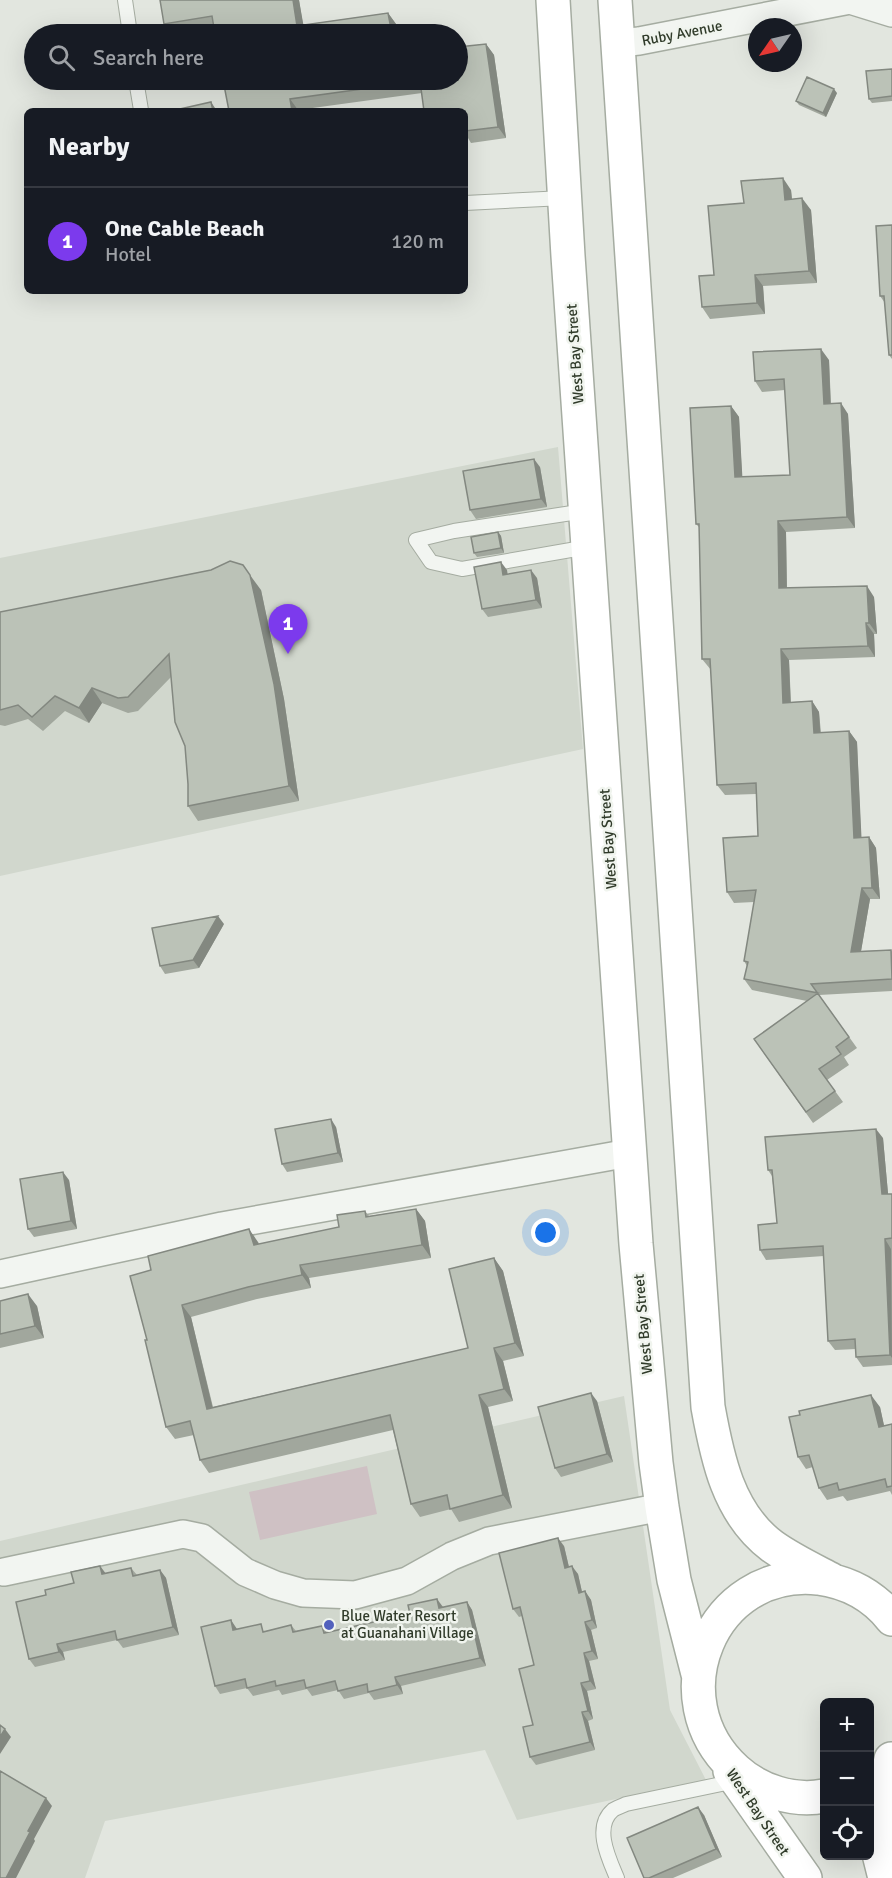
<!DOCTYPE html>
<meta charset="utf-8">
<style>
body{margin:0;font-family:Signika,sans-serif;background:#20242c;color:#f1f3f6}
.controls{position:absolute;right:18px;bottom:18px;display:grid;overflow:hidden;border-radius:9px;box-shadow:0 6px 24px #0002}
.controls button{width:54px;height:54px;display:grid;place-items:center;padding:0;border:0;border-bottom:2px solid #363941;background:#171b24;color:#f1f3f6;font:30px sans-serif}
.compass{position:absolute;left:748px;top:18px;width:54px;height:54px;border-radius:50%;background:#171b24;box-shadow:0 6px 24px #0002;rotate:236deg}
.you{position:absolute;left:546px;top:1233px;width:21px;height:21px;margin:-15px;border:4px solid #fff;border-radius:50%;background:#1a73e8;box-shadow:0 0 0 9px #1a73e833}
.badge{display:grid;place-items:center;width:39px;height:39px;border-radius:50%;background:#7c3aed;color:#fff;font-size:20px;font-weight:700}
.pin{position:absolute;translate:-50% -50px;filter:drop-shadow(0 2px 3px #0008)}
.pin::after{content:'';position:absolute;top:32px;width:21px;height:18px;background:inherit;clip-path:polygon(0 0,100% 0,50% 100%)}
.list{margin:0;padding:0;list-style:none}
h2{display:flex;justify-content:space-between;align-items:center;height:78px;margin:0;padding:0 24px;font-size:26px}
h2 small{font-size:20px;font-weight:400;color:#9ea1a6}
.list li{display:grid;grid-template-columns:39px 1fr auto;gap:18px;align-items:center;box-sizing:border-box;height:108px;padding:0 24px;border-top:2px solid #363941}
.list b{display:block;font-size:22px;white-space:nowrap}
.list p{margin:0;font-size:20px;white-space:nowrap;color:#9ea1a6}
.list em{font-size:20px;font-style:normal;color:#9ea1a6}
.icon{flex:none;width:33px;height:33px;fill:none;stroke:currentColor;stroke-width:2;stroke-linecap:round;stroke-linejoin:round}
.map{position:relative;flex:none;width:892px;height:1878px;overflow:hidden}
.search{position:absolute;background:#171b24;box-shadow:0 6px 24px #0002;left:24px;top:24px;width:444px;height:66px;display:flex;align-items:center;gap:15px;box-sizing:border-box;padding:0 21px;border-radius:33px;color:#9ea1a6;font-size:22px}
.panel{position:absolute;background:#171b24;box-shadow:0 6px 24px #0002;left:24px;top:108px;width:444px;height:186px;border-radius:9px}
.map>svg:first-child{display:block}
.built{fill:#d1d7cd}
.green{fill:#cfc1c4}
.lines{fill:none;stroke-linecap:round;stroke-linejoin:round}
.service-casing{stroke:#a5aca1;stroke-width:16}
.minor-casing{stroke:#a5aca1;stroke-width:30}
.secondary-casing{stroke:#a5aca1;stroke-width:36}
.service{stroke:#f2f5f1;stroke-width:14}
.minor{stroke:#f2f5f1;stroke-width:27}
.secondary{stroke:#fff;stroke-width:33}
.wall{fill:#a1a79d}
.shaded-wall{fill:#838880}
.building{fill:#bbc2b7;stroke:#838880;stroke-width:1.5}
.poi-dot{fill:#5261bd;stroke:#f0f4ee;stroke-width:2}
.labels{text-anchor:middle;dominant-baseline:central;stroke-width:5;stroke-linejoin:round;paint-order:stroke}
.street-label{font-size:15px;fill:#303b2a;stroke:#f0f4ee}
.poi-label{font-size:15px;fill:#303b2a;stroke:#f0f4ee;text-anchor:start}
</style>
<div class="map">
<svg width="892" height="1878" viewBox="0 0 892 1878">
<rect width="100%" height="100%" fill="#e2e6df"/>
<path class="built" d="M 558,447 L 583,749 L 0,876 L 0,558 Z
M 624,1396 L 670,1710 L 706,1780 L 517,1820 L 485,1750 L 105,1821 L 85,1878 L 0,1878 L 0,1541 Z"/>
<path class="green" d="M 367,1466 L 377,1514 L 260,1540 L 249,1492 Z"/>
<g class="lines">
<defs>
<path id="service" d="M 125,0 L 130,34
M 136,80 L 141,110
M 465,203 L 564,198
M 585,511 L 454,531 L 416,540 L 431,562 L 462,569 L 588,547
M 617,1878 C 609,1859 593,1827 613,1810 C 616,1808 622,1806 626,1804 L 736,1781"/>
<path id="minor" d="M 850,0 L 892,13
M 619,43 L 639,41 L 850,0
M 0,1274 L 222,1226 L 629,1153
M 4,1572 L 183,1534 L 202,1538 L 245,1572 L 275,1585 L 303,1593 L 355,1595 L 407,1581 L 452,1556 L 489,1541 L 662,1507"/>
<path id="secondary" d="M 553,0 L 568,256 L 636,1244 L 656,1463 L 662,1507 L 674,1580 L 698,1674
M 615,0 L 708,1407 C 717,1457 728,1513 772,1546 C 790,1559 811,1569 832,1580
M 730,1771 L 805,1878
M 824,1796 C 794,1802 759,1791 736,1770 C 657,1699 711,1567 818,1578 C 848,1582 873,1595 892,1619
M 885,1878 L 878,1850 L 880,1811 L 891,1759"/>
</defs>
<use href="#service" class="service-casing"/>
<use href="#minor" class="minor-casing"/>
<use href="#secondary" class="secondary-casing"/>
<use href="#service" class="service"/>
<use href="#minor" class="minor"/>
<use href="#secondary" class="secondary"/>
</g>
<path class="wall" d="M 160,0 L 299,0 L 303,25 L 388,13 L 396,24 L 214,28 L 178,34 L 171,34 L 164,24 Z
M 486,44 L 494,55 L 506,138 L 471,143 L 468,138 L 465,139 L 465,111 L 422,93 L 298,110 L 223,80 Z
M 892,69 L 892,101 L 872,103 L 869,99 Z
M 837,93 L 826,117 L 799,105 L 796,101 Z
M 791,190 L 792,199 L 811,210 L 817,283 L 763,286 L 765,314 L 710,319 L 702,307 L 744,203 Z
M 892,225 L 892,359 L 889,355 L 885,303 L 880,296 Z
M 829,360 L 831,403 L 848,414 L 855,528 L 786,532 L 787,588 L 874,597 L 877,634 L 874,634 L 875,657 L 789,660 L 791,702 L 812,701 L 819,712 L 821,733 L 849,731 L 857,742 L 861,837 L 869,837 L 876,848 L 880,899 L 870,899 L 861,951 L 891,950 L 892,952 L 892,991 L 819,995 L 857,1048 L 844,1057 L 849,1065 L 827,1080 L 843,1102 L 813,1123 L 754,1039 L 807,1001 L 752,990 L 744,979 L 747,966 L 744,961 L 754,902 L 734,903 L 727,892 L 758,836 L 756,794 L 725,795 L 717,785 L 711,670 L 702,659 L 699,527 L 696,524 L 731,406 L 739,417 L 742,477 L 790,475 L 785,390 L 762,392 L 755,381 Z
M 540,467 L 547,507 L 476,519 L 470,510 Z
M 498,532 L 501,536 L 504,553 L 477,557 L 474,553 Z
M 507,570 L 507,574 L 537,578 L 542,608 L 488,617 L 482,609 Z
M 261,590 L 284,699 L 299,801 L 198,821 L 188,806 L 188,784 L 185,746 L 171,677 L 138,711 L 128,713 L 102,703 L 89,723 L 65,711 L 43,731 L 28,719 L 5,726 L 0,725 L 0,612 Z
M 224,924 L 199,968 L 165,974 L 160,966 Z
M 336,1127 L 343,1162 L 287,1172 L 282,1164 Z
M 883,1138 L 888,1194 L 892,1194 L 892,1365 L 863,1367 L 856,1357 L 856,1349 L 835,1350 L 828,1341 L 824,1256 L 766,1260 L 760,1250 L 777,1223 L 772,1176 L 768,1170 Z
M 69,1180 L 77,1229 L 34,1237 L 28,1229 Z
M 416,1209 L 425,1221 L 431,1258 L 309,1278 L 311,1288 L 257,1299 L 191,1317 L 213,1407 L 468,1348 L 494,1258 L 503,1271 L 524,1356 L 503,1361 L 513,1401 L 488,1407 L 512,1508 L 459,1522 L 451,1509 L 420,1517 L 411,1504 L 393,1430 L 209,1473 L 200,1460 L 194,1435 L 175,1439 L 166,1427 L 147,1340 L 130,1276 L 258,1242 L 259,1244 L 339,1227 L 365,1211 L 369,1216 Z
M 0,1301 L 37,1306 L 44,1338 L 0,1348 Z
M 597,1401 L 613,1462 L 561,1477 L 555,1468 Z
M 880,1407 L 884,1426 L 892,1424 L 892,1495 L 890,1491 L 847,1501 L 843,1496 L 827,1500 L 819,1488 L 813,1467 L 806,1469 L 798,1457 L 800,1415 Z
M 564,1546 L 569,1567 L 578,1574 L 582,1592 L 585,1591 L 591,1600 L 597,1628 L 591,1630 L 598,1659 L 589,1661 L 596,1689 L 587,1691 L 593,1719 L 588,1721 L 595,1750 L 536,1765 L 530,1757 L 533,1725 L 534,1665 L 522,1616 L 519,1617 L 513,1609 Z
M 100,1566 L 106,1574 L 131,1568 L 137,1575 L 160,1570 L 166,1578 L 179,1635 L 123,1648 L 117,1640 L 63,1652 L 65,1660 L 35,1667 L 29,1659 L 46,1595 L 74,1583 Z
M 467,1602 L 472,1610 L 486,1666 L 401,1686 L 403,1694 L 374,1700 L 369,1693 L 344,1699 L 338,1690 L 312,1696 L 307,1689 L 282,1695 L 279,1690 L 253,1696 L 247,1688 L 220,1694 L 215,1686 L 237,1629 L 266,1631 L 291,1625 L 296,1631 L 322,1626 L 327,1632 Z
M 704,1815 L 722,1857 L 673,1878 L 644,1878 Z"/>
<path class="shaded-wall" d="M 293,0 L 299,0 L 305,34 L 297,26 Z
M 388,13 L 396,24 L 398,34 L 392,34 Z
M 486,44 L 494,55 L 506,138 L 498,127 Z
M 834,89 L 837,93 L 826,117 L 823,113 Z
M 290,99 L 298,110 L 298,111 L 292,111 Z
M 211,102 L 217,111 L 213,111 Z
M 783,178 L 791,190 L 793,211 L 785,200 Z
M 802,198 L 811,210 L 817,283 L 809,271 Z
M 755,275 L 763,286 L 765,314 L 757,303 Z
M 821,349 L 829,360 L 831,415 L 824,404 Z
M 841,403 L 848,414 L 855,528 L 847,517 Z
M 731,406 L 739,417 L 743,488 L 735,477 Z
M 534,459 L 540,467 L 547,507 L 541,499 Z
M 778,521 L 786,532 L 787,599 L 779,588 Z
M 498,532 L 501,536 L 504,553 L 501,548 Z
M 501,562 L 507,570 L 509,583 L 503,575 Z
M 531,570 L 537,578 L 542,608 L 536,600 Z
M 250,575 L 261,590 L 284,699 L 299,801 L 289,786 Z
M 867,586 L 874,597 L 877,634 L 869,623 Z
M 866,623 L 874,634 L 875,657 L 868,646 Z
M 781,649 L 789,660 L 791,713 L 783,703 Z
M 92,688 L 102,703 L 89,723 L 79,708 Z
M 812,701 L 819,712 L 821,744 L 814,733 Z
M 849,731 L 857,742 L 862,848 L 854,838 Z
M 869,837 L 876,848 L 880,899 L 872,888 Z
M 862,888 L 870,899 L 859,963 L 851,952 Z
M 218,916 L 224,924 L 199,968 L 193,960 Z
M 331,1119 L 336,1127 L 343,1162 L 338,1153 Z
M 876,1129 L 883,1138 L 889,1204 L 882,1194 Z
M 63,1172 L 69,1180 L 77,1229 L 71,1221 Z
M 416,1209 L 425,1221 L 431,1258 L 422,1245 Z
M 249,1229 L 258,1242 L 263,1258 L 254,1245 Z
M 885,1239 L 891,1249 L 892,1358 L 890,1355 Z
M 494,1258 L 503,1271 L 524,1356 L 515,1343 Z
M 300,1265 L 309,1278 L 311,1288 L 302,1275 Z
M 28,1294 L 37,1306 L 44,1338 L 35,1326 Z
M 182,1305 L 191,1317 L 216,1422 L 207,1409 Z
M 494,1348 L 503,1361 L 513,1401 L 504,1389 Z
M 591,1393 L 597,1401 L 613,1462 L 607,1454 Z
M 479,1395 L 488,1407 L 512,1508 L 503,1495 Z
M 871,1395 L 880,1407 L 887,1439 L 879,1427 Z
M 558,1538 L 564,1546 L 571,1576 L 565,1568 Z
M 100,1566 L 106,1574 L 102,1574 Z
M 572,1566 L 578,1574 L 584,1601 L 579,1593 Z
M 160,1570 L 166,1578 L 179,1635 L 173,1627 Z
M 585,1591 L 591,1600 L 597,1628 L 592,1620 Z
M 437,1599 L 443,1607 L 439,1608 Z
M 467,1602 L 472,1610 L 486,1666 L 480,1658 Z
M 231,1620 L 237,1629 L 239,1639 L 233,1630 Z
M 585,1622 L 591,1630 L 598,1659 L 592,1651 Z
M 57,1644 L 63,1652 L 65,1660 L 59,1652 Z
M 584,1653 L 589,1661 L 596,1689 L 590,1681 Z
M 395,1677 L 401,1686 L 403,1694 L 397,1685 Z
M 581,1683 L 587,1691 L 593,1719 L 588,1711 Z
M 582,1712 L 588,1721 L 595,1750 L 590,1742 Z
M 5,1729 L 11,1737 L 0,1754 L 0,1737 Z
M 46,1798 L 52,1806 L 34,1839 L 35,1841 L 16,1878 L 6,1878 L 28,1831 Z
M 698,1807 L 704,1815 L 722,1857 L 716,1849 Z"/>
<path class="building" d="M 160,0 L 293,0 L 297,26 L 388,13 L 392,34 L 215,34 L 212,16 L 164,24 Z
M 486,44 L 498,127 L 465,131 L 465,111 L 424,111 L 420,81 L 290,99 L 292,111 L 229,111 L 223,80 L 458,80 L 458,47 Z
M 892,69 L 892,96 L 869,99 L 866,71 Z
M 807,77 L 834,89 L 823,113 L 796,101 Z
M 211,102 L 213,111 L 171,111 Z
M 783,178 L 785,200 L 802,198 L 809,271 L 755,275 L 757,303 L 702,307 L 699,276 L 714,275 L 708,206 L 744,203 L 741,181 Z
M 892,225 L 892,355 L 889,355 L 884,296 L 880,296 L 876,226 Z
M 821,349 L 824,404 L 841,403 L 847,517 L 778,521 L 779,588 L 867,586 L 869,623 L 866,623 L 868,646 L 781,649 L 783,703 L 812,701 L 814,733 L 849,731 L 854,838 L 869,837 L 872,888 L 862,888 L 851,952 L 891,950 L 892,979 L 811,984 L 849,1037 L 836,1047 L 841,1054 L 819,1069 L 835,1091 L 806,1112 L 754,1039 L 818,993 L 744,979 L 748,962 L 744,961 L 756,890 L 727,892 L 723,838 L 758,836 L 756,783 L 717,785 L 710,659 L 702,659 L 699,524 L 696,524 L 690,408 L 731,406 L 735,477 L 790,475 L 784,379 L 755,381 L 753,352 Z
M 534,459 L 541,499 L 470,510 L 463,471 Z
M 498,532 L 501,548 L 474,553 L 471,537 Z
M 230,561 L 243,565 L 250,575 L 274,684 L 289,786 L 188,806 L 188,784 L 185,746 L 175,722 L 169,654 L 128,697 L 118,698 L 92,688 L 79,708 L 55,696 L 32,717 L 18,705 L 0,710 L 0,612 L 211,570 Z
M 501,562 L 503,575 L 531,570 L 536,600 L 482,609 L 474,567 Z
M 218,916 L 193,960 L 160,966 L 152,928 Z
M 331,1119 L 338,1153 L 282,1164 L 275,1129 Z
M 876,1129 L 882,1194 L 892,1194 L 892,1238 L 885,1239 L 890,1355 L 856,1357 L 855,1339 L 828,1341 L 823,1246 L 760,1250 L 758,1225 L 777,1223 L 772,1170 L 768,1170 L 765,1137 Z
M 63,1172 L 71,1221 L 28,1229 L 20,1179 Z
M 416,1209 L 422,1245 L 300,1265 L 302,1275 L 248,1287 L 182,1305 L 207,1409 L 468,1348 L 449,1269 L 494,1258 L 515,1343 L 494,1348 L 504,1389 L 479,1395 L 503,1495 L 450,1509 L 447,1495 L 411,1504 L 390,1415 L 200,1460 L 190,1421 L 166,1427 L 145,1340 L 147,1340 L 130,1276 L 151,1270 L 148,1256 L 249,1229 L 254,1245 L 339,1227 L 337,1215 L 365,1211 L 366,1217 Z
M 28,1294 L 35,1326 L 0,1334 L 0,1301 Z
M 591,1393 L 607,1454 L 555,1468 L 538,1407 Z
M 871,1395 L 879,1427 L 892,1424 L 892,1486 L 887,1487 L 885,1479 L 839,1490 L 837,1483 L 819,1488 L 809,1455 L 798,1457 L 789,1417 L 800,1415 L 799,1411 Z
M 558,1538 L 565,1568 L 572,1566 L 579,1593 L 585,1591 L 592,1620 L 585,1622 L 592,1651 L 584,1653 L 590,1681 L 581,1683 L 588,1711 L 582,1712 L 590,1742 L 530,1757 L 523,1727 L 533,1725 L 519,1669 L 534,1665 L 520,1607 L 513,1609 L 499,1553 Z
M 100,1566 L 102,1574 L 131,1568 L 133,1576 L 160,1570 L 173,1627 L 117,1640 L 115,1631 L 57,1644 L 59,1652 L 29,1659 L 16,1602 L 46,1595 L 45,1590 L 74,1583 L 71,1572 Z
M 437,1599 L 439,1608 L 467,1602 L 480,1658 L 395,1677 L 397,1685 L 368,1692 L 367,1684 L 338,1691 L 335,1681 L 306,1688 L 304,1680 L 276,1686 L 275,1681 L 247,1688 L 245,1679 L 215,1686 L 201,1627 L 231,1620 L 233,1630 L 261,1624 L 263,1632 L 291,1625 L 293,1632 L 322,1626 L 324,1633 L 410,1614 L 408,1605 Z
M 0,1725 L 5,1729 L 0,1737 Z
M 0,1771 L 46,1798 L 28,1831 L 30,1832 L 6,1878 L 0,1878 Z
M 698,1807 L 716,1849 L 649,1878 L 644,1878 L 627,1838 Z"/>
<circle class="poi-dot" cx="329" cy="1625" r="6"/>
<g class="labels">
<g class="street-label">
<text transform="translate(682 33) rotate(-11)">Ruby Avenue</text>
<text transform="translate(575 354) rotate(-94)">West Bay Street</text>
<text transform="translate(608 839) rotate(-94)">West Bay Street</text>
<text transform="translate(643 1324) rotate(-95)">West Bay Street</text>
<text transform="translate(758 1812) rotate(56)">West Bay Street</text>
</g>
<g class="poi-label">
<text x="341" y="1616">Blue Water Resort<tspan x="341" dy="17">at Guanahani Village</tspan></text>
</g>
</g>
</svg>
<div class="controls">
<button>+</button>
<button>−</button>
<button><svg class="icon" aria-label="locate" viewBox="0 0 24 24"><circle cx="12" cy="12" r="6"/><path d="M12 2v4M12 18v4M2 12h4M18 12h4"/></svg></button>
</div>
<svg class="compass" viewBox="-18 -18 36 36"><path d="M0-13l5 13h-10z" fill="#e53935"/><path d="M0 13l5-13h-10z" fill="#9ea1a6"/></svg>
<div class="you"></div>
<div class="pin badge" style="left:288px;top:654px">1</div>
<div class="search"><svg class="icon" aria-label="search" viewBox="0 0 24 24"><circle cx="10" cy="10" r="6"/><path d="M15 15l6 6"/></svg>Search here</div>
<section class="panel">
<h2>Nearby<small></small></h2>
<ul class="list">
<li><span class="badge">1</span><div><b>One Cable Beach</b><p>Hotel</p></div><em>120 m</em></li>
</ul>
</section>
</div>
